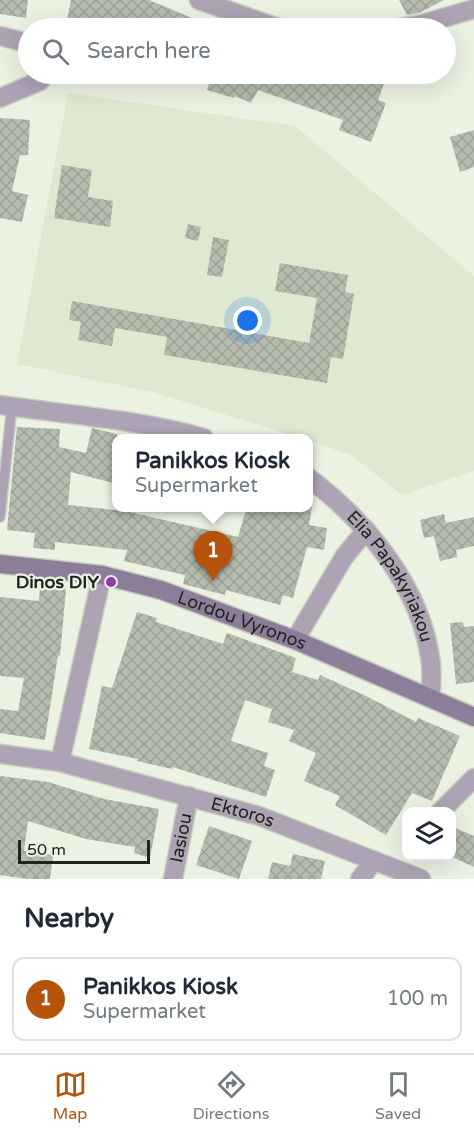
<!DOCTYPE html>
<style>
body{margin:0;font-family:"Varela Round",sans-serif;background:#f2f2f3;color:#1f2937}
.controls{position:absolute;right:18px;bottom:18px;display:grid;overflow:hidden;border-radius:12px;box-shadow:0 6px 24px #0002}
.controls button{width:54px;height:54px;display:grid;place-items:center;padding:0;border:0;border-bottom:2px solid #e0e1e3;background:#fff;color:#1f2937;font:30px sans-serif}
.scale{position:absolute;left:18px;bottom:15px;width:132px;box-sizing:border-box;padding-left:6px;border:3px solid #21231d;border-top:0;font-size:16px;line-height:21px;white-space:nowrap;color:#21231d;-webkit-text-stroke:4px #ecf2e2;paint-order:stroke}
.you{position:absolute;left:248px;top:321px;width:21px;height:21px;margin:-15px;border:4px solid #fff;border-radius:50%;background:#1a73e8;box-shadow:0 0 0 9px #1a73e833}
.badge{display:grid;place-items:center;width:39px;height:39px;border-radius:50%;background:#b45309;color:#fff;font-size:20px;font-weight:700}
.pin{position:absolute;translate:-50% -50px;filter:drop-shadow(0 2px 3px #0008)}
.pin::after{content:'';position:absolute;top:32px;width:21px;height:18px;background:inherit;clip-path:polygon(0 0,100% 0,50% 100%)}
.popup{position:absolute;left:112px;top:434px;width:201px;height:78px;box-sizing:border-box;display:grid;place-content:center;border-radius:12px;background:#fff;filter:drop-shadow(0 2px 4px #0005);font-size:20px;white-space:nowrap;color:#747a83}
.popup b{font-size:22px;color:#1f2937}
.popup::after{content:'';position:absolute;left:50%;top:100%;margin-left:-12px;border:12px solid transparent;border-top-color:#fff}
.list{margin:0;padding:0;list-style:none}
h2{display:flex;justify-content:space-between;align-items:center;height:78px;margin:0;padding:0 24px;font-size:26px}
h2 small{font-size:20px;font-weight:400;color:#747a83}
.list li{display:grid;grid-template-columns:39px 1fr auto;gap:18px;align-items:center;box-sizing:border-box;height:84px;margin:0 12px 12px;padding:0 12px;border:2px solid #e0e1e3;border-radius:12px}
.list b{display:block;font-size:22px;white-space:nowrap}
.list p{margin:0;font-size:20px;white-space:nowrap;color:#747a83}
.list em{font-size:20px;font-style:normal;color:#747a83}
.icon{flex:none;width:33px;height:33px;fill:none;stroke:currentColor;stroke-width:2;stroke-linecap:round;stroke-linejoin:round}
.map{position:relative;flex:none;width:474px;height:879px;overflow:hidden}
.search{position:absolute;background:#fff;box-shadow:0 6px 24px #0002;left:18px;right:18px;top:18px;height:66px;display:flex;align-items:center;gap:15px;box-sizing:border-box;padding:0 21px;border-radius:33px;color:#747a83;font-size:22px}
.sheet{height:174px;background:#fff}
nav{display:flex;justify-content:space-around;align-items:center;box-sizing:border-box;height:84px;border-top:2px solid #e0e1e3;background:#fff;font-size:16px;color:#747a83}
nav a{display:grid;justify-items:center;gap:3px}
nav .on{color:#b45309}
.map>svg:first-child{display:block}
.built{fill:#dfe9d1}
.building{fill:url(#building-cross-hatch)}
.lines{fill:none;stroke-linecap:round;stroke-linejoin:round}
.lane-casing{stroke:#c7cdbf;stroke-width:12}
.street-casing{stroke:#c7cdbf;stroke-width:21}
.secondary-casing{stroke:#c7cdbf;stroke-width:21}
.lane{stroke:#aea2b5;stroke-width:9}
.street{stroke:#aea2b5;stroke-width:18}
.secondary{stroke:#8e7d99;stroke-width:18}
.poi-dot{fill:#8a40b1;stroke:#ecf2e2;stroke-width:2}
.labels{text-anchor:middle;dominant-baseline:central;stroke-width:4.5;stroke-linejoin:round;paint-order:stroke}
.street-label{font-size:18px;fill:#21231d;stroke:#ecf2e2}
.poi-label{font-size:18px;font-weight:bold;fill:#21231d;stroke:#ecf2e2;text-anchor:end}
</style>
<div class="map">
<svg width="474" height="879" viewBox="0 0 474 879">
<defs>
<pattern id="building-cross-hatch" width="8" height="8" patternUnits="userSpaceOnUse" patternTransform="scale(1.5)"><rect width="8" height="8" fill="#b6bcad"/><path d="M0 0l8 8M0 8l8-8" fill="none" stroke="#9ca194"/></pattern>
</defs>
<rect width="100%" height="100%" fill="#ecf2e2"/>
<path class="built" d="M 68,93 L 295,126 L 474,276 L 474,471 L 402,495 L 351,455 L 309,441 L 309,438 L 300,438 L 153,392 L 17,364 Z"/>
<path class="building" d="M 0,0 L 28,0 L 26,18 L 0,14 Z
M 71,0 L 149,0 L 216,28 L 81,28 L 66,25 Z
M 399,0 L 444,0 L 419,13 L 407,15 Z
M 212,74 L 375,74 L 386,78 L 378,100 L 386,103 L 371,142 L 339,130 L 343,120 L 258,90 L 251,103 L 235,96 L 234,98 L 207,90 Z
M 0,118 L 30,120 L 28,155 L 20,155 L 12,191 L 28,195 L 22,222 L 0,218 Z
M 474,130 L 474,167 L 460,172 L 450,137 Z
M 62,165 L 92,170 L 88,197 L 113,201 L 110,227 L 54,218 Z
M 188,224 L 201,227 L 198,241 L 185,238 Z
M 213,237 L 229,240 L 222,277 L 207,275 Z
M 280,263 L 348,275 L 345,292 L 354,294 L 343,359 L 331,357 L 327,383 L 164,355 L 167,337 L 115,328 L 112,346 L 78,340 L 81,322 L 69,320 L 72,301 L 309,343 L 317,298 L 275,291 Z
M 17,427 L 60,429 L 59,447 L 86,453 L 92,428 L 117,434 L 117,484 L 71,472 L 68,505 L 125,511 L 238,537 L 247,507 L 312,507 L 309,525 L 327,528 L 324,550 L 307,547 L 293,598 L 283,595 L 280,605 L 226,590 L 225,595 L 183,584 L 185,575 L 124,561 L 127,550 L 55,542 L 55,550 L 33,548 L 35,533 L 7,530 Z
M 444,514 L 446,523 L 474,517 L 474,546 L 456,550 L 457,557 L 440,561 L 434,536 L 424,538 L 420,520 Z
M 40,587 L 66,589 L 60,656 L 58,655 L 45,740 L 0,733 L 0,709 L 18,711 L 24,678 L 0,676 L 0,597 L 39,601 Z
M 137,612 L 157,618 L 156,622 L 223,644 L 227,633 L 296,658 L 292,672 L 318,680 L 320,675 L 366,696 L 416,722 L 418,718 L 460,736 L 432,801 L 412,793 L 386,835 L 335,805 L 340,796 L 304,781 L 316,753 L 289,741 L 294,730 L 268,722 L 272,709 L 245,700 L 231,741 L 268,753 L 264,766 L 275,770 L 266,797 L 173,767 L 172,769 L 137,761 L 138,759 L 89,749 L 102,686 L 112,688 Z
M 463,622 L 464,627 L 474,626 L 474,682 L 456,684 L 450,623 Z
M 0,776 L 48,782 L 104,799 L 159,809 L 150,858 L 134,853 L 135,847 L 86,839 L 28,821 L 24,851 L 53,855 L 50,879 L 28,879 L 0,875 Z
M 209,826 L 252,841 L 239,879 L 196,865 Z
M 455,828 L 474,836 L 474,867 L 452,857 L 452,837 Z
M 293,854 L 325,861 L 321,879 L 268,879 L 272,862 L 290,866 Z"/>
<g class="lines">
<defs>
<path id="lane" d="M 0,517 L 12,406"/>
<g id="street">
<path d="M 199,0 L 278,28"/>
<path d="M 399,28 L 422,24 L 474,9"/>
<path d="M 0,36 L 28,43"/>
<path d="M 0,98 L 40,81 L 46,74"/>
<path d="M 0,405 C 68,415 137,419 204,438"/>
<path id="s1" d="M 309,478 C 368,523 422,588 431,664 C 432,675 431,686 431,697"/>
<path d="M 295,640 L 344,557 L 366,530"/>
<path id="s2" d="M 0,754 L 60,762 L 259,816 L 421,879"/>
<path d="M 60,762 L 102,575"/>
<path d="M 440,812 L 474,778"/>
<path id="s3" d="M 173,879 L 189,796"/>
<path d="M 360,879 L 374,861"/>
</g>
<g id="secondary">
<path id="s4" d="M 0,564 L 102,575 L 161,590 L 295,640 L 474,717"/>
</g>
</defs>
<use href="#lane" class="lane-casing"/>
<use href="#street" class="street-casing"/>
<use href="#secondary" class="secondary-casing"/>
<use href="#lane" class="lane"/>
<use href="#street" class="street"/>
<use href="#secondary" class="secondary"/>
</g>
<circle class="poi-dot" cx="111" cy="582" r="6"/>
<g class="labels">
<g class="street-label">
<text stroke="none"><textPath href="#s1" startOffset="130">Elia Papakyriakou</textPath></text>
<text stroke="none"><textPath href="#s4" startOffset="250">Lordou Vyronos</textPath></text>
<text stroke="none"><textPath href="#s2" startOffset="250">Ektoros</textPath></text>
<text stroke="none"><textPath href="#s3" startOffset="42">Iasiou</textPath></text>
</g>
<g class="poi-label">
<text x="99" y="582">Dinos DIY</text>
</g>
</g>
</svg>
<div class="controls">
<button><svg class="icon" aria-label="layers" viewBox="0 0 24 24"><path d="M12 4l9 5-9 5-9-5zM3 14l9 5 9-5"/></svg></button>
</div>
<div class="scale">50 m</div>
<div class="you"></div>
<div class="pin badge" style="left:213px;top:581px">1</div>
<div class="popup"><b>Panikkos Kiosk</b>Supermarket</div>
<div class="search"><svg class="icon" aria-label="search" viewBox="0 0 24 24"><circle cx="10" cy="10" r="6"/><path d="M15 15l6 6"/></svg>Search here</div>
</div>
<section class="sheet">
<h2>Nearby<small></small></h2>
<ul class="list">
<li><span class="badge">1</span><div><b>Panikkos Kiosk</b><p>Supermarket</p></div><em>100 m</em></li>
</ul>
</section>
<nav>
<a class="on"><svg class="icon" aria-label="map" viewBox="0 0 24 24"><path d="M3 6l6-2 6 2 6-2v14l-6 2-6-2-6 2zM9 4v14M15 6v14"/></svg>Map</a>
<a><svg class="icon" aria-label="directions" viewBox="0 0 24 24"><path d="M12 3l9 9-9 9-9-9zM9 14v-3h6M13 9l2 2-2 2"/></svg>Directions</a>
<a><svg class="icon" aria-label="saved" viewBox="0 0 24 24"><path d="M7 4h10v16l-5-4-5 4z"/></svg>Saved</a>
</nav>
